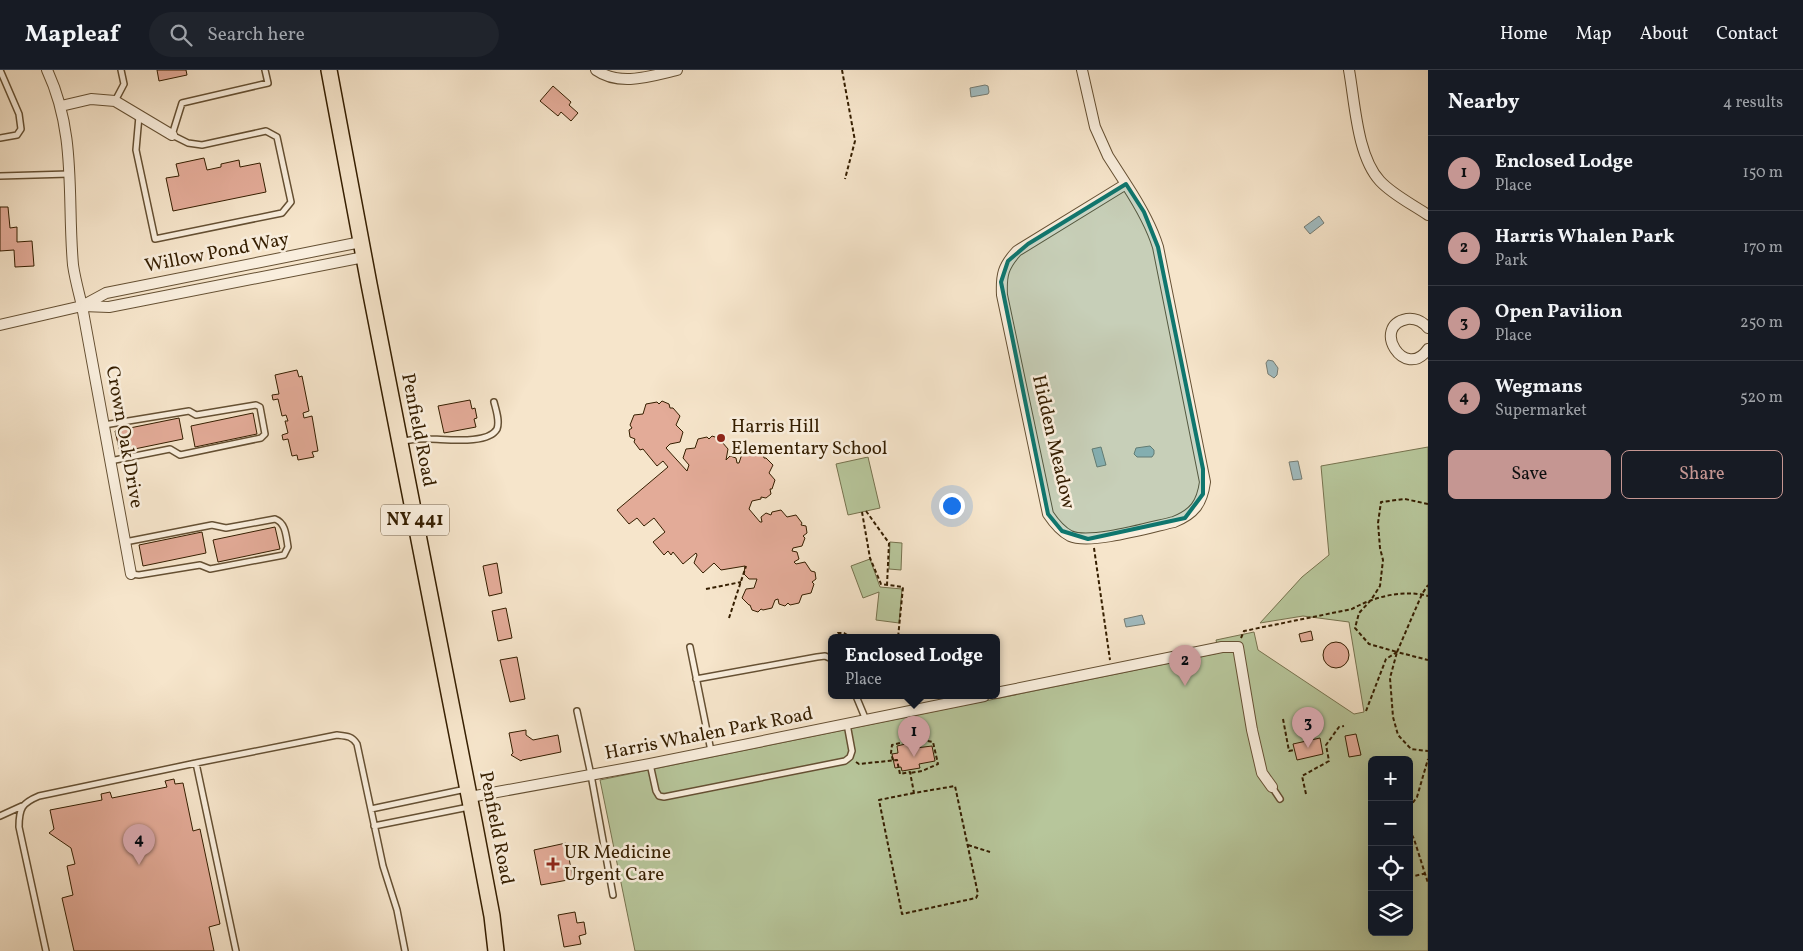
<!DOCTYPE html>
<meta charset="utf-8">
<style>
body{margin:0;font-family:Vollkorn,serif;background:#20242c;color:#f1f3f6}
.controls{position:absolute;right:15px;bottom:15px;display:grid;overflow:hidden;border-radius:8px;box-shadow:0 5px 20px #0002}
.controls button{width:45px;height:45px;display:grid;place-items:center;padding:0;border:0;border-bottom:1px solid #363941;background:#171b24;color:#f1f3f6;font:25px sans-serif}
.you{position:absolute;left:951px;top:435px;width:18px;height:18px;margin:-12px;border:4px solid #fff;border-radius:50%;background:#1a73e8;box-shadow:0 0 0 8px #1a73e833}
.badge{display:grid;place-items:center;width:32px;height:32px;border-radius:50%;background:#c59692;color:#111;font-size:16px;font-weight:700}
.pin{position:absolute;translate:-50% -41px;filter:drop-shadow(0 1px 2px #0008)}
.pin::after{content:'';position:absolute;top:26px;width:18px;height:15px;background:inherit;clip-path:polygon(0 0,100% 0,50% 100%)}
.popup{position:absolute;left:828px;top:564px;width:172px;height:65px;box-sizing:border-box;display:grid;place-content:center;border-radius:8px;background:#171b24;filter:drop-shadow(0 1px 4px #0005);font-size:16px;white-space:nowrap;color:#9ea1a6}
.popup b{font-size:19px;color:#f1f3f6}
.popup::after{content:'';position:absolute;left:50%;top:100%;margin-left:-10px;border:10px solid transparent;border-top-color:#171b24}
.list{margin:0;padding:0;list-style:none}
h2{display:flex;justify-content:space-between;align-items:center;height:65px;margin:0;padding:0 20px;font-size:21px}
h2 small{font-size:16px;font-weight:400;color:#9ea1a6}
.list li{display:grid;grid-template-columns:32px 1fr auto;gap:15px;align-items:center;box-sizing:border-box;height:75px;padding:0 20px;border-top:1px solid #363941}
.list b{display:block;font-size:19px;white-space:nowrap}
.list p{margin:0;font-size:16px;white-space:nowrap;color:#9ea1a6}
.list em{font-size:16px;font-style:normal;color:#9ea1a6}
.actions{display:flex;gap:10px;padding:15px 20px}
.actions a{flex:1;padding:11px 0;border:1px solid #c59692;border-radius:8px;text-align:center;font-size:18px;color:#c59692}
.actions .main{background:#c59692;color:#111}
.icon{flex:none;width:28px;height:28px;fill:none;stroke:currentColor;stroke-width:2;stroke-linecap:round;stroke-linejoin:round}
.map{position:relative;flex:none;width:1428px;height:881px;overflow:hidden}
header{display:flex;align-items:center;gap:30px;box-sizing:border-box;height:70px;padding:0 25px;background:#171b24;border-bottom:1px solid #363941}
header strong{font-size:24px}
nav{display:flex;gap:28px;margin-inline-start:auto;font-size:18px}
.search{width:350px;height:45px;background:#20242c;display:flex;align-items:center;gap:12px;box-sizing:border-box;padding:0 18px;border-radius:28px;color:#9ea1a6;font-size:19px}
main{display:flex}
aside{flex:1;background:#171b24}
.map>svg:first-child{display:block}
.green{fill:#b7c69b;stroke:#76724e;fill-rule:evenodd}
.water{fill:#a1bcc1;stroke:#767d74}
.building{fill:#e3ab98;stroke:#351e00}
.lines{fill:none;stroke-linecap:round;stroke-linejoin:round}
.lane-casing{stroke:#655033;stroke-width:8}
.street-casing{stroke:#655033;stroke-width:12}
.primary-casing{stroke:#351e00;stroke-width:18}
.path{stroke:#351e00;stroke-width:2;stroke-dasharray:4 2.5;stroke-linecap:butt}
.lane{stroke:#f9eedd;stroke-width:5}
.street{stroke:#f9eedd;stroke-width:10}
.primary{stroke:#f6e5cb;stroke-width:15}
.marked{fill:#0f766e;fill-opacity:0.2;stroke:#0f766e;stroke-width:4;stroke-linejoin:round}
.poi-dot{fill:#8f2418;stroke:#f9eedd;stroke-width:2}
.labels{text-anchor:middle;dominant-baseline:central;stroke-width:5;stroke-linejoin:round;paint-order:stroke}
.shield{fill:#f9eedd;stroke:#705c42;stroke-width:1}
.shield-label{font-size:18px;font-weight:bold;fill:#351e00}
.street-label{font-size:19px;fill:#351e00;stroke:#f9eedd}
.poi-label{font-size:19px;fill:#351e00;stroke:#f9eedd;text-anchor:start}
</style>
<header>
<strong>Mapleaf</strong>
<div class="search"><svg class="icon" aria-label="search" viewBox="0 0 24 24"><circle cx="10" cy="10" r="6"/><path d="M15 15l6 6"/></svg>Search here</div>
<nav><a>Home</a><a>Map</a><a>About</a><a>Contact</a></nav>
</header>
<main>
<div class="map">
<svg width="1428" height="881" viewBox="0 0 1428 881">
<rect width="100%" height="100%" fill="#f6e5cb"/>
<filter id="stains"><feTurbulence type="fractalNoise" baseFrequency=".004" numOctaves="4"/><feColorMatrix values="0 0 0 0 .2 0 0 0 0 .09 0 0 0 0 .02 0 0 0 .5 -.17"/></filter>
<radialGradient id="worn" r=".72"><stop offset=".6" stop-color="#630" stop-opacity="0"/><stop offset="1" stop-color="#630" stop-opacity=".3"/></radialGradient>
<path class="green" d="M 1428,377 L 1428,881 L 635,881 L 600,710 L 1219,583 L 1216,570 L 1254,562 L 1258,580 L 1354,644 L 1364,642 L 1349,552 L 1303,546 L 1260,553 L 1302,507 L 1329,485 L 1321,396 ZM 1372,690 L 1409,690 L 1409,862 L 1372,862 Z
M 868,387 L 880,438 L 848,445 L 836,394 Z
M 890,472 L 902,473 L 901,500 L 889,499 Z
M 870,489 L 880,517 L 902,519 L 899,553 L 876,550 L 879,522 L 863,528 L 851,496 Z"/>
<path class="water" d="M 985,15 L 988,16 L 989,22 L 988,24 L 971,27 L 970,18 Z
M 1319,146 L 1324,153 L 1310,164 L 1304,157 Z
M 1268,290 L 1273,291 L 1278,298 L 1277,305 L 1274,308 L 1268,304 L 1266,293 Z
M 1150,376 L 1154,380 L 1154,384 L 1152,387 L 1137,387 L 1134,384 L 1136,378 Z
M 1101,377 L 1106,395 L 1097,397 L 1092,379 Z
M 1298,391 L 1302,409 L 1293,410 L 1289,392 Z
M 1142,545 L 1145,554 L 1126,557 L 1124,549 Z"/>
<path class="building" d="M 157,0 L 186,0 L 187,5 L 159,11 Z
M 553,16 L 571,32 L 569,35 L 578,43 L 571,51 L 561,42 L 558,46 L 540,31 Z
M 204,88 L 207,100 L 221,97 L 221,94 L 239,90 L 240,97 L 260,93 L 266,122 L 173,141 L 166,108 L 179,106 L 176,94 Z
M 0,137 L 8,137 L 10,158 L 17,157 L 17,172 L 32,171 L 34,196 L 15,197 L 14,180 L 0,181 Z
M 297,300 L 299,307 L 302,306 L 309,341 L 303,343 L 304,348 L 312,346 L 318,381 L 312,382 L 314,387 L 298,390 L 297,385 L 292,386 L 288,369 L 283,370 L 282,365 L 288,363 L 285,351 L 288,351 L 286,345 L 282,346 L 278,329 L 273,330 L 272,325 L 279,324 L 275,305 Z
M 470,330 L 472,339 L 475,338 L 477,348 L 474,349 L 476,357 L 444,363 L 438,336 Z
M 662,331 L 669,334 L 670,338 L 673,338 L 680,346 L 676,355 L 683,362 L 680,372 L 670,374 L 666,378 L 687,401 L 689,395 L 683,388 L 686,379 L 695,378 L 698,369 L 707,367 L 709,369 L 712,366 L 718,368 L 720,372 L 722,372 L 728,379 L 726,390 L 730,386 L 736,388 L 737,393 L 739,393 L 742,384 L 752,382 L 753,384 L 757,381 L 763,383 L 764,388 L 766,388 L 773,395 L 769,403 L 775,410 L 772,419 L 770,419 L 771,424 L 766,428 L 761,427 L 761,429 L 752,431 L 749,439 L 760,452 L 762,452 L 761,447 L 766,443 L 771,445 L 772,442 L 781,440 L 787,447 L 796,445 L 802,453 L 801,455 L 806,456 L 807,463 L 803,466 L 805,468 L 802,476 L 793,478 L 792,481 L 797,482 L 799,489 L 794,492 L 796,494 L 805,492 L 811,501 L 815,502 L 816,509 L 812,512 L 814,514 L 811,523 L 802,525 L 799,533 L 790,535 L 788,533 L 785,536 L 779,534 L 778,529 L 775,530 L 772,538 L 763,540 L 761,539 L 758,542 L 752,540 L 750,535 L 749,535 L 742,528 L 746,519 L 754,518 L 757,509 L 749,509 L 744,504 L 745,496 L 721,500 L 714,493 L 703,503 L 694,493 L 697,485 L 696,483 L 683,494 L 673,482 L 671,485 L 668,481 L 664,485 L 653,472 L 665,462 L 654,448 L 644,456 L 637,448 L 629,454 L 617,440 L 668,397 L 663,391 L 657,396 L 643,379 L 640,380 L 634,372 L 635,369 L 630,367 L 629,360 L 632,358 L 630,355 L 634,345 L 643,344 L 646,334 L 657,332 L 659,334 Z
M 253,343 L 257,364 L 195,377 L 191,356 Z
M 179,348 L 183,369 L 120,382 L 115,361 Z
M 275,457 L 280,479 L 218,492 L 213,470 Z
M 202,462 L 206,483 L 143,496 L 139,475 Z
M 497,493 L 502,523 L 489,526 L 483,496 Z
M 506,538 L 512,568 L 498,571 L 492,541 Z
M 1311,561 L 1313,570 L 1301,572 L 1299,564 Z
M1323 585a13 13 0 1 1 26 0a13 13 0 1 1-26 0Z
M 517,587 L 525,629 L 510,632 L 500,590 Z
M 526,660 L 526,665 L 533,670 L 558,665 L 561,682 L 522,690 L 521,691 L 511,685 L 513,683 L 509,663 Z
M 1356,664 L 1361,685 L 1349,687 L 1345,666 Z
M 1320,668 L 1323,684 L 1297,690 L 1293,674 Z
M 914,672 L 916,678 L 932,676 L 935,691 L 919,694 L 920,698 L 902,701 L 901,697 L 895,698 L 892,684 L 898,683 L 897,676 Z
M 174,709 L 175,714 L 183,713 L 193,761 L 200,759 L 220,854 L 209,857 L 214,881 L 74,881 L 62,828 L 73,825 L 67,796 L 75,794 L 71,778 L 49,763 L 54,759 L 50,740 L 102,730 L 101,724 L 110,722 L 112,728 L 167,717 L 165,711 Z
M 566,773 L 573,809 L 541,815 L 534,780 Z
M 575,842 L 577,853 L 584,852 L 586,864 L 579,866 L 581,874 L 564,877 L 558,845 Z"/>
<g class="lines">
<defs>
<path id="lane" d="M 115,31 L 124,14 L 121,0
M 139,46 L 136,80 L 155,169 L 282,143 L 291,132 L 277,67 L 266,61 L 202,75 L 188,73 L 172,65 L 182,33 L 268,13 L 265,0
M 0,68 L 17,65 L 21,59 L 19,44 L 0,0
M 0,106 L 69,104
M 104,355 L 189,341 L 196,345 L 256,335 L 260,337 L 265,364 L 261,368 L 180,385 L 170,379 L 110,391
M 402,371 C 411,370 421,368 430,369 C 445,369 488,375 497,359 C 500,351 496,340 494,332
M 125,472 L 212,455 L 226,458 L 275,449 C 286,453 286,466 288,477 L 284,485 L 210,499 L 200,495 L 139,505 L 131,504
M 690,577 L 711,681
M 696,609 L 817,587 L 825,586 L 832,589
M 856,626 L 866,650
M 577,641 L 591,705 L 613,825
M 196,693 L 236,881
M 650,694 L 656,721 L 659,726 L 664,727 L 845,691 L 850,687 L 852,681 L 847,654
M 1272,717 L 1280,729
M 371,739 L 466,719
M 0,746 L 22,736
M 374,756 L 469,737
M 46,881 L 19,757 C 19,738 22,733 39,726 L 196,693 L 337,665 C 347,666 352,666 357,674 L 383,796 L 397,840 L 405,881"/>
<path id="street" d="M 47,0 C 77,64 67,127 73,195 C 75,209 79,223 82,236 L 131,504
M 596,0 C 620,17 651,6 677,0
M 1082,0 L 1095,57 L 1108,86 L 1126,114
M 1349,0 C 1355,33 1357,86 1380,111 C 1393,125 1412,134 1428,145
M 61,36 L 91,29 L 115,31 L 172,65
M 1126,114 C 1139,134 1151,154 1158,177 L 1205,412 C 1202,434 1194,444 1174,452 C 1151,457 1090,475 1070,466 C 1060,461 1054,453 1048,444 L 1002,225 C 1001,205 1003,196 1017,181 Z
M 83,236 L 109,237 L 364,187
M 0,255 L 82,236 L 106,223 L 361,172
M 1428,258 C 1423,252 1416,248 1407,249 C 1370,256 1405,312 1428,279
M 996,623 L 1222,577 L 1238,577 L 1252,660 L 1262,703 L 1272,717
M 470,727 L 650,694 L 984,626"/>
<path id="primary" d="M 329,0 L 369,214 L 474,751 L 492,846 L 496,881"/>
</defs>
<use href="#lane" class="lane-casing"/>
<use href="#street" class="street-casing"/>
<use href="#primary" class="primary-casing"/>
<path class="path" d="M 842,0 L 855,71 L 845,109
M 1428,434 L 1405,429 L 1381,432 L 1378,453 L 1380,478 L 1383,490 L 1380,516 L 1371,530 L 1359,543 L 1355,558 L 1369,574 L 1397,582 L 1390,608 L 1393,647 L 1398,665 L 1411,679 L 1428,681
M 866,441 L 889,473 L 887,515
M 862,442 L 870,488 L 881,514 L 903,517 L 898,568
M 1094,478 L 1110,590
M 706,519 L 741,512
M 729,548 L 746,496
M 833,568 L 838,563 L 844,563 L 852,568
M 1241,568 L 1244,561 L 1352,539 C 1373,527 1404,519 1428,526
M 1397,582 L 1422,524 L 1428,515
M 1366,641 L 1386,589 L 1397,582 L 1428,590
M 1283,649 L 1289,681 L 1295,680
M 893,690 L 891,683 L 892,675 L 916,669 L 933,672 L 938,694 L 922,701 L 910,703
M 856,692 L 859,694 L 897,690 L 900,704 L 910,702 L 914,723 L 955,716 L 978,824 L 976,828 L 902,844 L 879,730 L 914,723
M 1306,724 L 1302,706 L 1329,691 L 1326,675 L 1339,657 L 1344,656
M 1409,738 L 1417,727 L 1428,689
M 1409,759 L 1414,769 L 1428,813
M 968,775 L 990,782
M 1409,807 L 1428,803"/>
<use href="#lane" class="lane"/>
<use href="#street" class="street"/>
<use href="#primary" class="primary"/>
</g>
<path class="marked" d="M 1126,114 L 1144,142 L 1158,177 L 1203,399 L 1203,424 L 1185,448 L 1088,469 L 1062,461 L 1048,444 L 1001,212 L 1008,191 L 1028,174 Z"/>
<g class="poi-dot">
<circle cx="721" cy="368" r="5"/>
<path d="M550.5 786.5h5v5h5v5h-5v5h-5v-5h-5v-5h5z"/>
</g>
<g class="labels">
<rect class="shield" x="381" y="434.5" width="68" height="31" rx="4"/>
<g class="shield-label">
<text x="415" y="450">NY 441</text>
</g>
<g class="street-label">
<text transform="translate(217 183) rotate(-11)">Willow Pond Way</text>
<text transform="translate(418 360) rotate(79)">Penfield Road</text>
<text transform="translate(124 367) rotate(80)">Crown Oak Drive</text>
<text transform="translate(1053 372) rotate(77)">Hidden Meadow</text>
<text transform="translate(709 664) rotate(-11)">Harris Whalen Park Road</text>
<text transform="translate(496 758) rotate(79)">Penfield Road</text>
</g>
<g class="poi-label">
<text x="731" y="357">Harris Hill<tspan x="731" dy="22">Elementary School</tspan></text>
<text x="564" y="783">UR Medicine<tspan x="564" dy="22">Urgent Care</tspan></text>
</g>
</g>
<rect width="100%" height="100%" filter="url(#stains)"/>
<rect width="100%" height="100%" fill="url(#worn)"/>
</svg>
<div class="controls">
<button>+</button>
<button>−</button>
<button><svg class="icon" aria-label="locate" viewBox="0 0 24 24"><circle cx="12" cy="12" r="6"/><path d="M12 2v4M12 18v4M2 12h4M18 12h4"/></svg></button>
<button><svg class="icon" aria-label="layers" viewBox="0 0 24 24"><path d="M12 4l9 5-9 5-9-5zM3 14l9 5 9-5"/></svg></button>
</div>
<div class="you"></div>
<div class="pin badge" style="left:914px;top:687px">1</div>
<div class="popup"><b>Enclosed Lodge</b>Place</div>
<div class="pin badge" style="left:1185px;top:616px">2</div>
<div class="pin badge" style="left:1308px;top:678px">3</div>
<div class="pin badge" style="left:139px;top:795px">4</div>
</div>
<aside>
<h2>Nearby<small>4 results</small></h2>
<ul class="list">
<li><span class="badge">1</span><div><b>Enclosed Lodge</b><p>Place</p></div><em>150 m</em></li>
<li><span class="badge">2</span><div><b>Harris Whalen Park</b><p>Park</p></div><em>170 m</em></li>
<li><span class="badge">3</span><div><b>Open Pavilion</b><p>Place</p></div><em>250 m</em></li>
<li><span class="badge">4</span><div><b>Wegmans</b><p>Supermarket</p></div><em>520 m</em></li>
</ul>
<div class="actions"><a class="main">Save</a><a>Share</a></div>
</aside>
</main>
